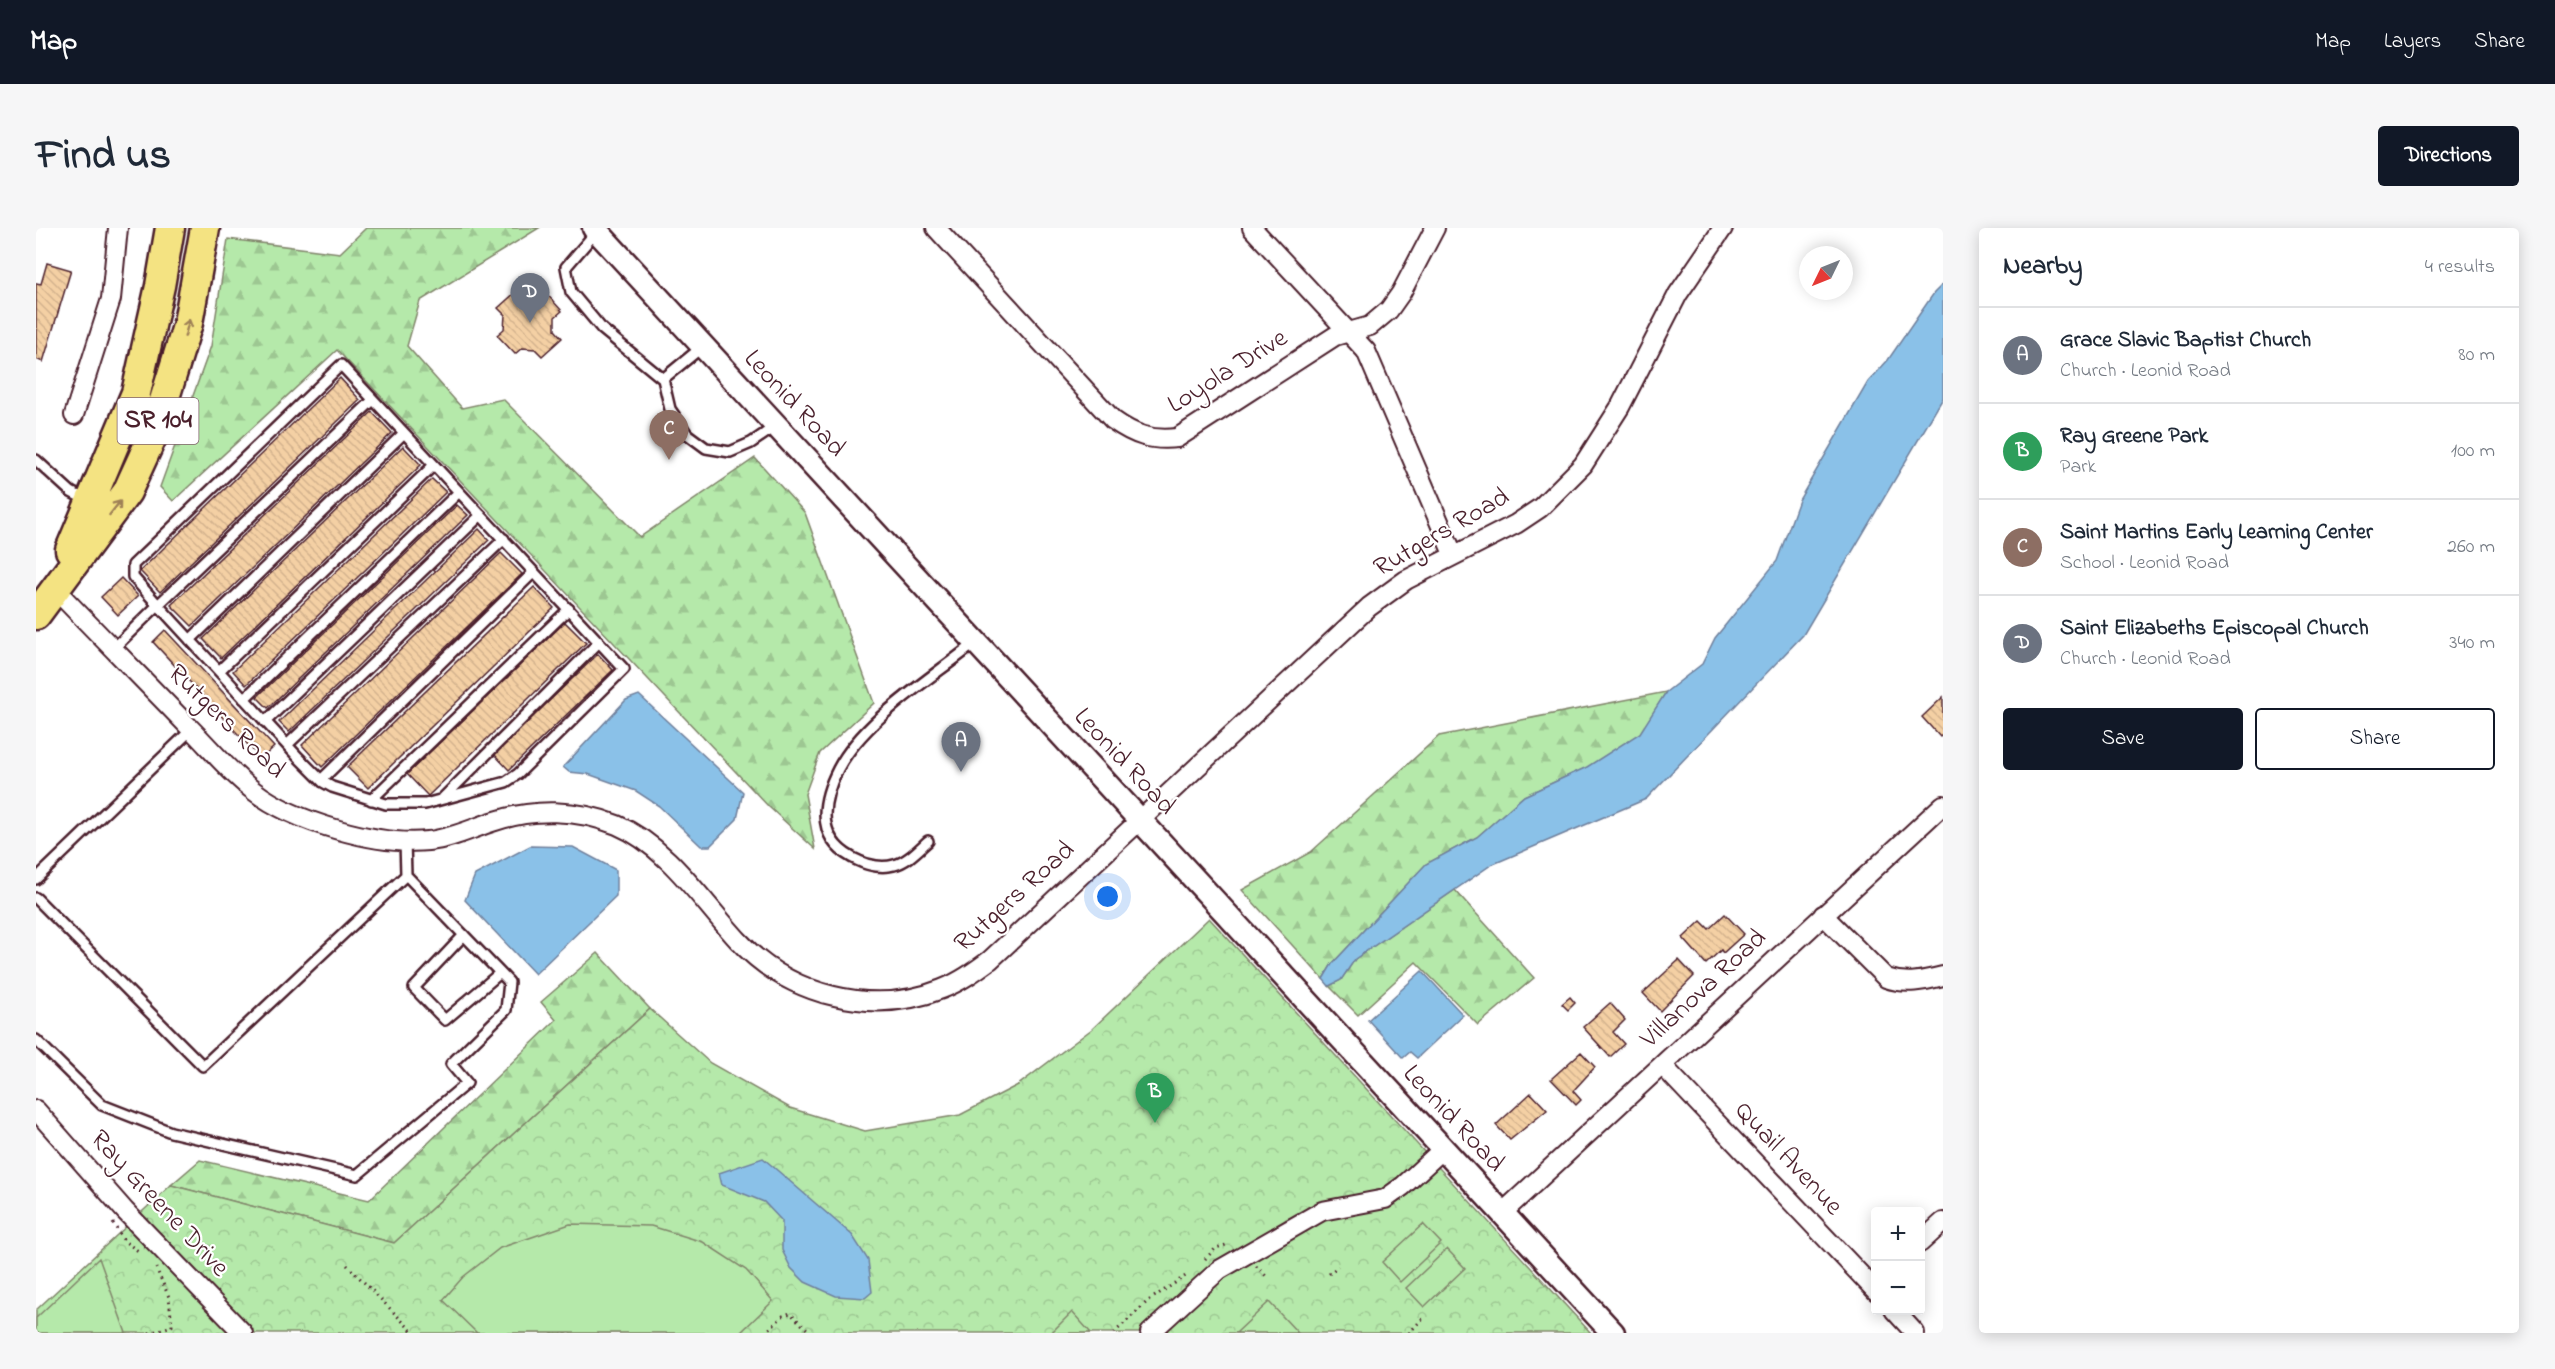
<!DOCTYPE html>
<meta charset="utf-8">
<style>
body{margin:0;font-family:"Indie Flower",sans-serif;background:#f6f6f7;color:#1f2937}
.controls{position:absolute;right:18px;bottom:18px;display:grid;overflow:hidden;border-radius:6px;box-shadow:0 3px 15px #0003}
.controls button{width:54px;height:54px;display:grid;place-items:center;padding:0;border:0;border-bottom:2px solid #e0e1e3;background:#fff;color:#1f2937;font:30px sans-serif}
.compass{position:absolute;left:1763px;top:18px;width:54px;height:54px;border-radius:50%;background:#fff;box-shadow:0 3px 15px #0003;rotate:227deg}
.you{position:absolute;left:1072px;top:669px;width:21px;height:21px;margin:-15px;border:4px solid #fff;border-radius:50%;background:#1a73e8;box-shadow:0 0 0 9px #1a73e833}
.badge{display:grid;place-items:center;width:39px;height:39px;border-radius:50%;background:#111827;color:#fff;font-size:20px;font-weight:700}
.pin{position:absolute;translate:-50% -50px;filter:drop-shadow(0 2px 3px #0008)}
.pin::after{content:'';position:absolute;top:32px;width:21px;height:18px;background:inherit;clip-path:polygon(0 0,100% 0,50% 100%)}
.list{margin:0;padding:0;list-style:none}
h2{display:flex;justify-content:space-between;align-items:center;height:78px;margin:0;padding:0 24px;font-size:26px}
h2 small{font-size:20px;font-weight:400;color:#747a83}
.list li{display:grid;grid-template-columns:39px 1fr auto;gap:18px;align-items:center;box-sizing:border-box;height:96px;padding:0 24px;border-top:2px solid #e0e1e3}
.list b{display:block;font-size:22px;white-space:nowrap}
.list p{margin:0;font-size:20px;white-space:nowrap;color:#747a83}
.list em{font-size:20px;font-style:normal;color:#747a83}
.actions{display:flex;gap:12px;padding:18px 24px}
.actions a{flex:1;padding:14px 0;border:2px solid #111827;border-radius:6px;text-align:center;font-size:21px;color:#111827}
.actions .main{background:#111827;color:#fff}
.map{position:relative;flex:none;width:1907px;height:1105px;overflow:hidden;border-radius:6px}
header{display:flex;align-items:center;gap:36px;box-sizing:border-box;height:84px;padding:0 30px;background:#111827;color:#fff}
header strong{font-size:28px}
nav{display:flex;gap:33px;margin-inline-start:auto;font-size:21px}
.intro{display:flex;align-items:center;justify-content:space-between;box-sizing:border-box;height:144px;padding:0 36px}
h1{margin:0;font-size:42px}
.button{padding:15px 27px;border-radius:6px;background:#111827;color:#fff;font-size:21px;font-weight:700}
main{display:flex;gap:36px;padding:0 36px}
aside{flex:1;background:#fff;border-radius:6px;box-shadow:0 3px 15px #0003}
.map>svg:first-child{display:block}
.forest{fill:url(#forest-firs);stroke:#80846a;stroke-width:1.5}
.park{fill:url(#park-crowns);stroke:#80846a;stroke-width:1.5}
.pitch{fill:#b5e9aa;stroke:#80846a;stroke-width:1.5}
.water{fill:#8ac1e8;stroke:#70809c;stroke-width:1.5}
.building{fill:url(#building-back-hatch);stroke:#4a1f2b;stroke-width:1.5}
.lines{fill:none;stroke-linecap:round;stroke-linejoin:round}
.service-casing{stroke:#4a1f2b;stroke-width:14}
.minor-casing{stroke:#4a1f2b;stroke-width:22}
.tertiary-casing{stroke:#4a1f2b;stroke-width:27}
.primary-casing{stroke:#4a1f2b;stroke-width:33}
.path{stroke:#4a1f2b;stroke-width:3;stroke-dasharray:1.5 4.5;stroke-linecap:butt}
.service{stroke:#fff;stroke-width:9}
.minor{stroke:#fff;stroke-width:18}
.tertiary{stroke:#fff;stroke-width:22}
.primary{stroke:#f4e382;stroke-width:28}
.oneway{stroke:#9f8156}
.labels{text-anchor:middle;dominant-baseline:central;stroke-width:4.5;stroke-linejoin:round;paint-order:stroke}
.shield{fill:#fff;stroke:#80626b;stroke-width:1.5}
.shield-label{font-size:26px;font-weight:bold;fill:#4a1f2b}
.street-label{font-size:27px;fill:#4a1f2b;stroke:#fff}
</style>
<header>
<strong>Map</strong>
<nav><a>Map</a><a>Layers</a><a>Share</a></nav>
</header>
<div class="intro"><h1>Find us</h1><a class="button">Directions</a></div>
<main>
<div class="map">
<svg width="1907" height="1105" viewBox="0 0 1907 1105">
<defs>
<pattern id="forest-firs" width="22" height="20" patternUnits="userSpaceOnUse" patternTransform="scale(1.5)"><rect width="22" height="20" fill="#b5e9aa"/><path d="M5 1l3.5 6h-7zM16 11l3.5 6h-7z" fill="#9dc792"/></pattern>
<pattern id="park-crowns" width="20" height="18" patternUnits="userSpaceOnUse" patternTransform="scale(1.5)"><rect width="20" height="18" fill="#b5e9aa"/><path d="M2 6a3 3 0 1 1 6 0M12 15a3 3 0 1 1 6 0" fill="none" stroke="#9dc792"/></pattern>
<pattern id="building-back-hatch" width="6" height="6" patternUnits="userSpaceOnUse" patternTransform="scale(1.5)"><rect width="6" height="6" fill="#f4d0a4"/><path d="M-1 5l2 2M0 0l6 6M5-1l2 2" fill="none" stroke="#d3b28d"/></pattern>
</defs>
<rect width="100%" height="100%" fill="#fff"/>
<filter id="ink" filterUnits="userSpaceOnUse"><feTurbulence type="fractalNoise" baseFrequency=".0167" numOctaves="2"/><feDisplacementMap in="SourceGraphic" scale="12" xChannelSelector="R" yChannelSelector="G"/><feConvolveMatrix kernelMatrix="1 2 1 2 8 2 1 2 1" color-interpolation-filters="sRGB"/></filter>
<g filter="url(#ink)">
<path class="forest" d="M 330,0 L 503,0 L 384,73 L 371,118 L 426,180 L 467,171 L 604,309 L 719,230 L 769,285 L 838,475 L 784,525 L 769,566 L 779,621 L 733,579 L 301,122 L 137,273 L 124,259 L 175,118 L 192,11 L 304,25 Z
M 1630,464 L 1605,505 L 1552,539 L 1488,568 L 1441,609 L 1390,636 L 1296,736 L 1287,751 L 1206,662 L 1275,624 L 1403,508 Z
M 1419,662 L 1498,750 L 1442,797 L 1380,734 L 1322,787 L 1293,758 L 1305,752 L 1319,731 Z
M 562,725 L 614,781 L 358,1015 L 135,957 L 164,932 L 333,972 L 520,792 L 505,774 Z"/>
<path class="park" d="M 1173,690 L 1555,1105 L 0,1105 L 0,1082 L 135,957 L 358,1015 L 614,781 L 674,835 L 754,880 L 829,903 L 924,887 L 982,857 L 1056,801 Z"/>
<path class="pitch" d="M 534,996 L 615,998 L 667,1014 L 710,1042 L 737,1073 L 704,1105 L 441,1105 L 407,1072 L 427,1049 L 464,1020 Z
M 1387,996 L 1405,1015 L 1364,1054 L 1346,1034 Z
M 1411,1021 L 1429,1040 L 1388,1079 L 1370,1060 Z
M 63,1030 L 90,1105 L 0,1105 L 0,1090 Z
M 1233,1074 L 1262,1105 L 1200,1105 Z
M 1036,1084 L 1055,1105 L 1015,1105 Z"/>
<path class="water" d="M 1907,56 L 1907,170 L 1767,407 L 1610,571 L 1455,637 L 1319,731 L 1305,752 L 1293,758 L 1287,751 L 1296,736 L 1390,636 L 1441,609 L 1488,568 L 1551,539 L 1604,505 L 1630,464 L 1666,436 L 1679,410 L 1741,333 L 1763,272 L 1832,154 L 1852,132 L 1898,65 Z
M 603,467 L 707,564 L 701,591 L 674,618 L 665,618 L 623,578 L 600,563 L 552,546 L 533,544 L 527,539 L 590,472 Z
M 494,618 L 537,619 L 580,642 L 580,668 L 499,746 L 429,672 L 439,647 Z
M 1386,743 L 1427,787 L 1381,830 L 1374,824 L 1367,830 L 1332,792 Z
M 727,930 L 816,1007 L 832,1032 L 836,1064 L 829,1070 L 800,1068 L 769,1054 L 755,1040 L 746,1022 L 746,993 L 728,974 L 686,957 L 683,945 Z"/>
<path class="building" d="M 11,35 L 35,42 L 7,134 L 0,131 L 0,55 L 5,56 Z
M 481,63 L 487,69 L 501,70 L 508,63 L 526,83 L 519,89 L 519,102 L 526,110 L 506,128 L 499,121 L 486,120 L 479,126 L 461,107 L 468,101 L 469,87 L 462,80 Z
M 304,150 L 324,172 L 124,364 L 104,343 Z
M 336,184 L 356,205 L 156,398 L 135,377 Z
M 367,218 L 385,237 L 185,430 L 167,411 Z
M 396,251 L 410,264 L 210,457 L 197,443 Z
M 421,277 L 432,287 L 232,480 L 221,469 Z
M 443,301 L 453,312 L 253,504 L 243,494 Z
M 465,325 L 486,346 L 286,539 L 266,517 Z
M 85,350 L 102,368 L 82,387 L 65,369 Z
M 498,359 L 518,380 L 332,560 L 311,539 Z
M 529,394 L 550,415 L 392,568 L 371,546 Z
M 129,402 L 238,519 L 225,531 L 117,414 Z
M 562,426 L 577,442 L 473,542 L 458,526 Z
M 1907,469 L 1907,506 L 1904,509 L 1886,489 Z
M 1689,686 L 1708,706 L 1687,725 L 1685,722 L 1670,736 L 1647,710 L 1665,693 L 1673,701 Z
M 1643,732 L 1658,748 L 1624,783 L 1607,765 Z
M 1534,769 L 1539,775 L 1532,782 L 1526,776 Z
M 1574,775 L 1589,792 L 1577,804 L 1588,816 L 1574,829 L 1547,799 Z
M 1545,824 L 1559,839 L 1537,863 L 1545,872 L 1540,877 L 1515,851 Z
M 1495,865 L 1511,882 L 1474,912 L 1460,897 Z"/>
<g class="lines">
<defs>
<path id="service" d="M 560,4 L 530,39 L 535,64 L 566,101 L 627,151 L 634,181 L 651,206 L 670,220 L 694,224 L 715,215 L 740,198
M 627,151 L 666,119
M 0,232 L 35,264 L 52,273
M 154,412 L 368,205
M 77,421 L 122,377 L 97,349 L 97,337 L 305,137 L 588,441 L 482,546 L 470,554 L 389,576 L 350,576 L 296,559 L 287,554 L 262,529 L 122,377 L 337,172
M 183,443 L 398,237
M 208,471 L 423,264
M 229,494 L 445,287
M 251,517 L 468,311
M 285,552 L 498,344
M 407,570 L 563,414
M 335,572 L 533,381
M 892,613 C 882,622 871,634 858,637 C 847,640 833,638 823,633 C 781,615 783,578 802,541 C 828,491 895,451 939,415
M 0,651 L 156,501
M 0,670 L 167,838 L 370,647 L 369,613
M 428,707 L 378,760 L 409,792 L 464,745
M 0,812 L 66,877 L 135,904 L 321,947 L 431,855 L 415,836 L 470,782 L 473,754 L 370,647"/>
<path id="minor" d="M 900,0 L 1077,192 C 1098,207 1115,213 1141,210 L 1299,108 L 1334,98 L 1353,82 L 1365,65 L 1399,0
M 1216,0 L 1330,123 L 1417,326
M 38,187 L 75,71 L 82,0
M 18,360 C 63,407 109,453 154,500 C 175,521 194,545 218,563 C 258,594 341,618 392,613 C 414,611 435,601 456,594 C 497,580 541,581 581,597 C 631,618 666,673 702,712 C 752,767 836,789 906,761 C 924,754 939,743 954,732 L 1333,379 L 1370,352 L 1480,296 L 1504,280 L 1547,237 L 1584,179 L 1642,66 L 1687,0
M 1787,687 L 1850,750 C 1870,757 1887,753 1907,748
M 1626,837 L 1840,1063
M 0,882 L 89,983 L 207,1105
M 1465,986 L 1907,577
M 1884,1015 L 1907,994
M 1858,1082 L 1879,1105
M 1114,1105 L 1183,1042 L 1286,983 L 1349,971 L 1367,958 L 1406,922"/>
<path id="tertiary" d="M 558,0 L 1577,1105"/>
<path id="primary" d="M 34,322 L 100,165 L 124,58 L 134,0
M 0,387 L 91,264 L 118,205 L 152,95 L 169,0"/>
</defs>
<use href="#service" class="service-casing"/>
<use href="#minor" class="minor-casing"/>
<use href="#tertiary" class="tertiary-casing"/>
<use href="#primary" class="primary-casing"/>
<path class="path" d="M 77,995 L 88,1013 L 105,1025
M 1169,1031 L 1180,1020 L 1193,1016
M 311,1037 L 378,1105
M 1220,1038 L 1231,1049
M 1293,1046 L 1302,1038
M 113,1105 L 136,1098 L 133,1069 L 120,1040
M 729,1105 L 747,1088 L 754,1085 L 775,1105
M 1078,1105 L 1112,1073 L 1151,1047
M 1373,1105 L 1388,1089"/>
<use href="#service" class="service"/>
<use href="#minor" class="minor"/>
<use href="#tertiary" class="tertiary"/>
<use href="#primary" class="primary"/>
</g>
<defs><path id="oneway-shaft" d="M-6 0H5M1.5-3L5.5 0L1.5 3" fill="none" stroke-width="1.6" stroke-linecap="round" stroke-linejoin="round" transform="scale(1.5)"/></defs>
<g class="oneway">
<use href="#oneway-shaft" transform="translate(151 100) rotate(-75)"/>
<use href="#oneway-shaft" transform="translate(79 280) rotate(-52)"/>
</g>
</g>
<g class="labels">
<rect class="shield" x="81.5" y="170" width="81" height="46" rx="4.5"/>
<g class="shield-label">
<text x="122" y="193">SR 104</text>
</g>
<g class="street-label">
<text transform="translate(1192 144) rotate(-32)">Loyola Drive</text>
<text transform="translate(758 176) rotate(47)">Leonid Road</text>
<text transform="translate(1406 305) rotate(-30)">Rutgers Road</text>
<text transform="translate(190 494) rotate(44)">Rutgers Road</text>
<text transform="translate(1088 534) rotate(47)">Leonid Road</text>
<text transform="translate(979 669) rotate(-42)">Rutgers Road</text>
<text transform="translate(1668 761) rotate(-43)">Villanova Road</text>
<text transform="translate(1417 891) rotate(47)">Leonid Road</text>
<text transform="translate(1752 931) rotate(47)">Quail Avenue</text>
<text transform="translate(123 976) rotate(47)">Ray Greene Drive</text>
</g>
</g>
</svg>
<div class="controls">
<button>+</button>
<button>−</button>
</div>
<svg class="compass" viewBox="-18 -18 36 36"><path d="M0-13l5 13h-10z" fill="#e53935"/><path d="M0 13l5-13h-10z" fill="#747a83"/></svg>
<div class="you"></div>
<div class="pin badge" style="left:925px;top:544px;background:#6b7280">A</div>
<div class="pin badge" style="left:1119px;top:895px;background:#2e9e5b">B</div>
<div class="pin badge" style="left:633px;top:232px;background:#8d6e63">C</div>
<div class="pin badge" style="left:494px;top:95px;background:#6b7280">D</div>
</div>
<aside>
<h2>Nearby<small>4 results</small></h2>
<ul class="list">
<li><span class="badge" style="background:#6b7280">A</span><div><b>Grace Slavic Baptist Church</b><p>Church · Leonid Road</p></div><em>80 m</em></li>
<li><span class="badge" style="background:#2e9e5b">B</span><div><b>Ray Greene Park</b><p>Park</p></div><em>100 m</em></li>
<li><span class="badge" style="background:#8d6e63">C</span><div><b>Saint Martins Early Learning Center</b><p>School · Leonid Road</p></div><em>260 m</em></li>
<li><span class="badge" style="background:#6b7280">D</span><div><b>Saint Elizabeths Episcopal Church</b><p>Church · Leonid Road</p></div><em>340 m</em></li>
</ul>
<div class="actions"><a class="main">Save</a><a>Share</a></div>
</aside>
</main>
